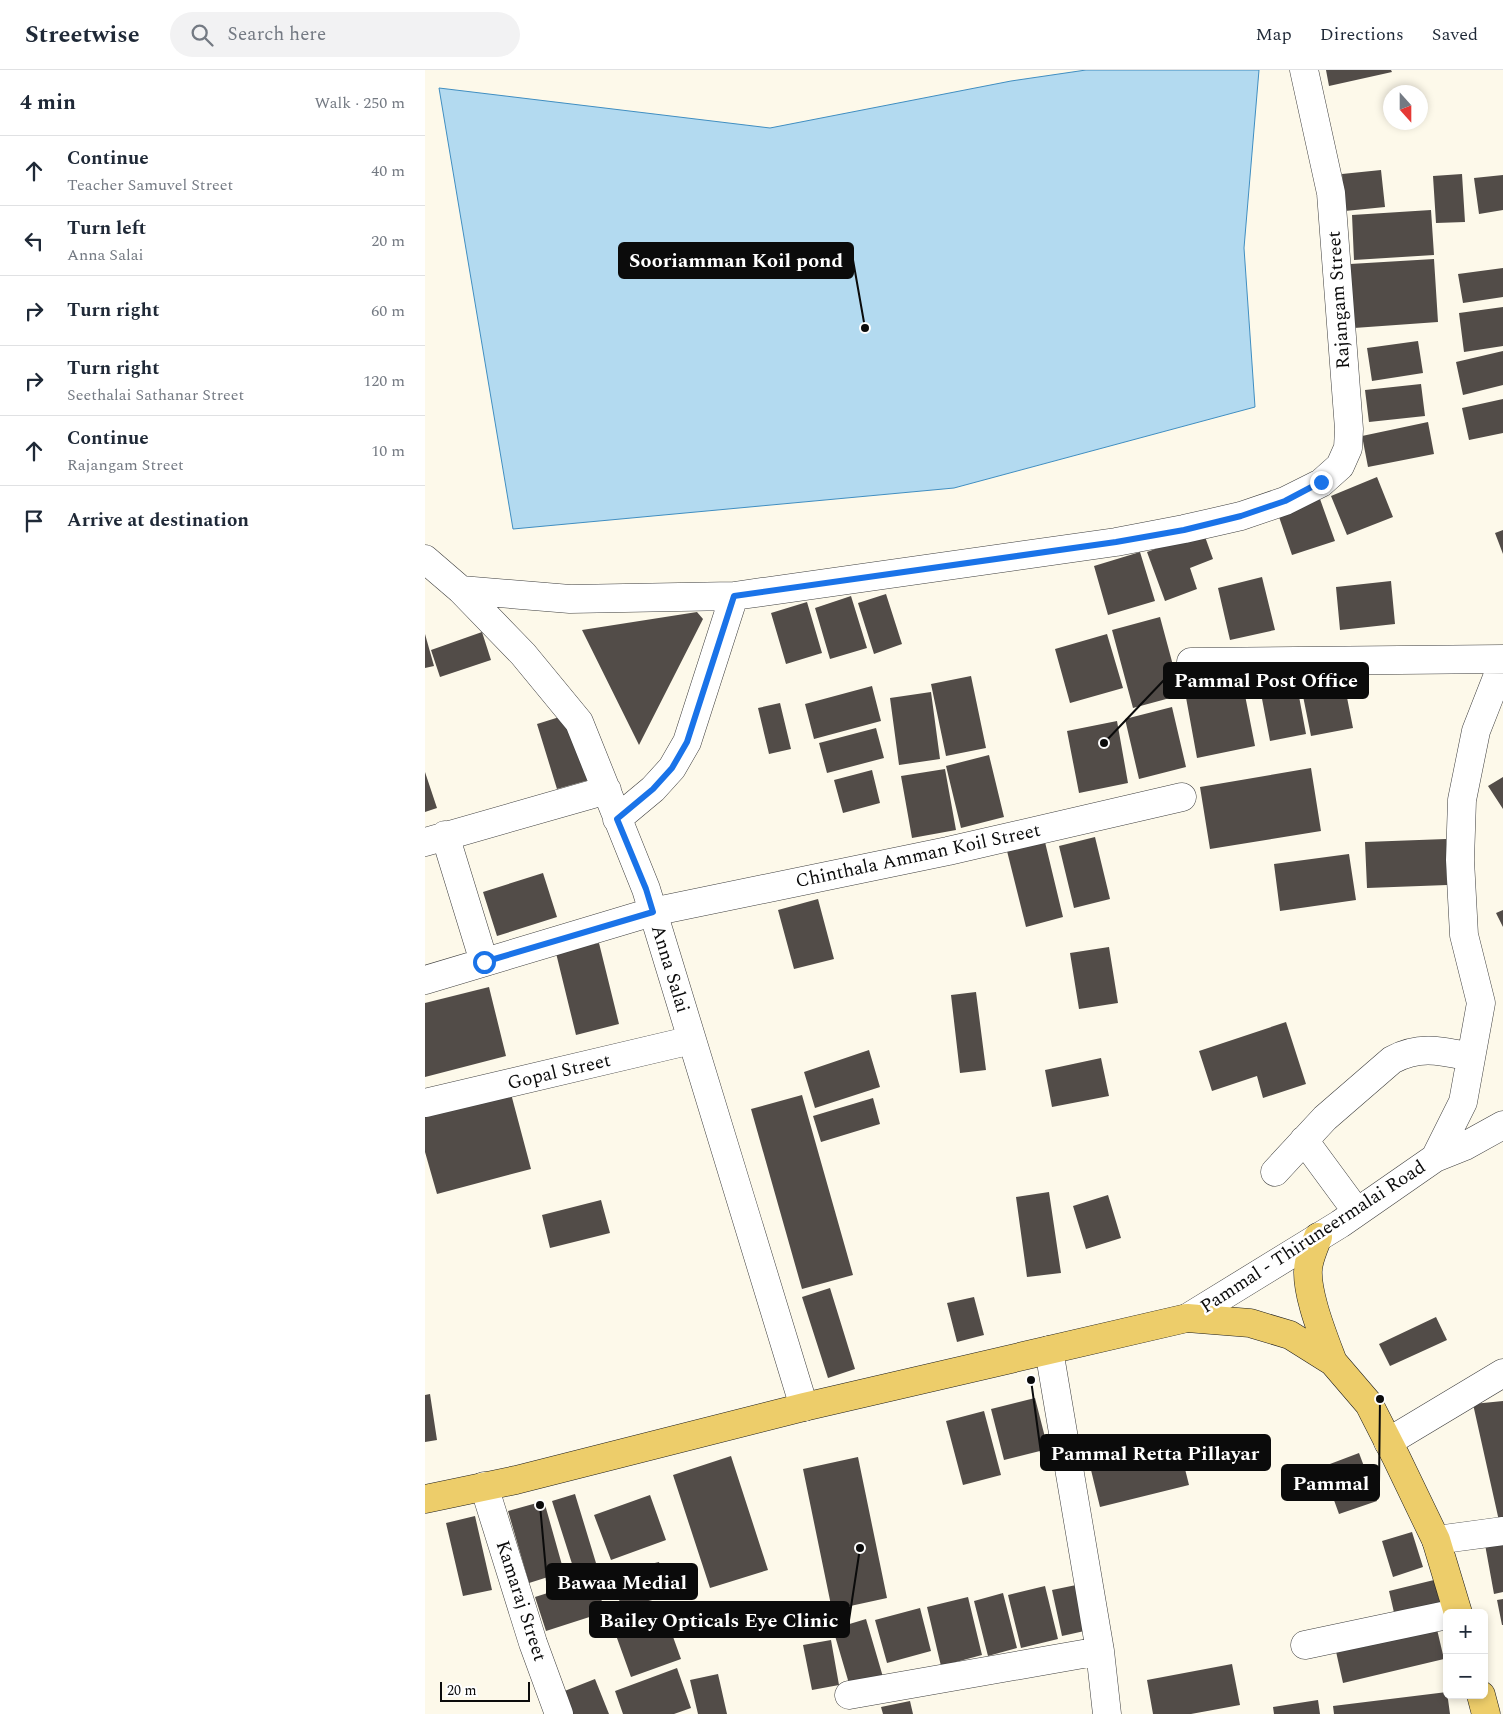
<!DOCTYPE html>
<meta charset="utf-8">
<style>
body{margin:0;font-family:Spectral,serif;background:#f2f2f3;color:#1f2937}
.controls{position:absolute;right:15px;bottom:15px;display:grid;overflow:hidden;border-radius:8px;box-shadow:0 2px 8px #0003}
.controls button{width:45px;height:45px;display:grid;place-items:center;padding:0;border:0;border-bottom:1px solid #e0e1e3;background:#fff;color:#1f2937;font:25px sans-serif}
.compass{position:absolute;left:958px;top:15px;width:45px;height:45px;border-radius:50%;background:#fff;box-shadow:0 2px 8px #0003;rotate:159deg}
.scale{position:absolute;left:15px;bottom:12px;width:90px;box-sizing:border-box;padding-left:5px;border:2px solid #0b0b0b;border-top:0;font-size:14px;line-height:18px;white-space:nowrap;color:#0b0b0b;-webkit-text-stroke:4px #fff;paint-order:stroke}
.stop{position:absolute;width:15px;height:15px;margin:-11px;border:4px solid #1a73e8;border-radius:50%;background:#fff}
.stop.end{background:#1a73e8;border-color:#fff;box-shadow:0 1px 5px #0008}
.list{margin:0;padding:0;list-style:none}
h2{display:flex;justify-content:space-between;align-items:center;height:65px;margin:0;padding:0 20px;font-size:21px}
h2 small{font-size:16px;font-weight:400;color:#747a83}
.list li{display:grid;grid-template-columns:32px 1fr auto;gap:15px;align-items:center;box-sizing:border-box;height:70px;padding:0 20px;border-top:1px solid #e0e1e3}
.list b{display:block;font-size:19px;white-space:nowrap}
.list p{margin:0;font-size:16px;white-space:nowrap;color:#747a83}
.list em{font-size:16px;font-style:normal;color:#747a83}
.icon{flex:none;width:28px;height:28px;fill:none;stroke:currentColor;stroke-width:2;stroke-linecap:round;stroke-linejoin:round}
.map{position:relative;flex:none;width:1078px;height:1644px;overflow:hidden}
header{display:flex;align-items:center;gap:30px;box-sizing:border-box;height:70px;padding:0 25px;background:#fff;border-bottom:1px solid #e0e1e3}
header strong{font-size:24px}
nav{display:flex;gap:28px;margin-inline-start:auto;font-size:18px}
.search{width:350px;height:45px;background:#f2f2f3;display:flex;align-items:center;gap:12px;box-sizing:border-box;padding:0 18px;border-radius:28px;color:#747a83;font-size:19px}
main{display:flex}
aside{flex:1;background:#fff}
.map>svg:first-child{display:block}
.water{fill:#b3daf0;stroke:#408ec1}
.building{fill:#524c48}
.lines{fill:none;stroke-linecap:round;stroke-linejoin:round}
.minor-casing{stroke:#3e3e3e;stroke-width:29}
.major-casing{stroke:#1c1c1c;stroke-width:29}
.minor{stroke:#fff;stroke-width:28}
.major{stroke:#edcd6a;stroke-width:28}
.route{stroke:#1a73e8;stroke-width:6}
.labels{text-anchor:middle;dominant-baseline:central;stroke-width:5;stroke-linejoin:round;paint-order:stroke}
.street-label{font-size:19px;fill:#0b0b0b;stroke:#fff}
.leader{fill:none;stroke:#0b0b0b;stroke-width:2}
.callout-dot{fill:#0b0b0b;stroke:#fff;stroke-width:2}
.callout{fill:#0b0b0b;stroke:#0b0b0b;stroke-width:2}
.callout-label{font-size:20px;text-anchor:middle;font-weight:bold;fill:#fff}
</style>
<header>
<strong>Streetwise</strong>
<div class="search"><svg class="icon" aria-label="search" viewBox="0 0 24 24"><circle cx="10" cy="10" r="6"/><path d="M15 15l6 6"/></svg>Search here</div>
<nav><a>Map</a><a>Directions</a><a>Saved</a></nav>
</header>
<main>
<aside>
<h2>4 min<small>Walk · 250 m</small></h2>
<ul class="list">
<li><svg class="icon" aria-label="ahead" viewBox="0 0 24 24"><path d="M12 20V5M6 11l6-6 6 6"/></svg><div><b>Continue</b><p>Teacher Samuvel Street</p></div><em>40 m</em></li>
<li><svg class="icon" aria-label="left" viewBox="0 0 24 24"><path d="M17 20v-9H6M10 6l-5 5 5 5"/></svg><div><b>Turn left</b><p>Anna Salai</p></div><em>20 m</em></li>
<li><svg class="icon" aria-label="right" viewBox="0 0 24 24"><path d="M7 20v-9h11M14 6l5 5-5 5"/></svg><div><b>Turn right</b></div><em>60 m</em></li>
<li><svg class="icon" aria-label="right" viewBox="0 0 24 24"><path d="M7 20v-9h11M14 6l5 5-5 5"/></svg><div><b>Turn right</b><p>Seethalai Sathanar Street</p></div><em>120 m</em></li>
<li><svg class="icon" aria-label="ahead" viewBox="0 0 24 24"><path d="M12 20V5M6 11l6-6 6 6"/></svg><div><b>Continue</b><p>Rajangam Street</p></div><em>10 m</em></li>
<li><svg class="icon" aria-label="arrive" viewBox="0 0 24 24"><path d="M6 21V4h12l-3 4 3 4H6"/></svg><div><b>Arrive at destination</b></div></li>
</ul>
</aside>
<div class="map">
<svg width="1078" height="1644" viewBox="0 0 1078 1644">
<rect width="100%" height="100%" fill="#fdf9ea"/>
<path class="water" d="M 661,0 L 834,0 L 819,178 L 830,337 L 529,418 L 88,459 L 14,18 L 345,58 L 586,11 Z"/>
<path class="building" d="M 901,0 L 966,0 L 967,2 L 904,16 Z
M 956,100 L 960,137 L 920,141 L 917,104 Z
M 1037,104 L 1040,152 L 1011,153 L 1008,106 Z
M 1078,105 L 1078,140 L 1054,144 L 1049,108 Z
M 1006,140 L 1009,185 L 929,190 L 927,145 Z
M 1009,189 L 1013,252 L 929,258 L 925,194 Z
M 1078,198 L 1078,227 L 1038,233 L 1033,204 Z
M 1078,237 L 1078,276 L 1039,282 L 1034,243 Z
M 993,271 L 998,303 L 947,311 L 942,278 Z
M 1078,281 L 1078,315 L 1038,325 L 1031,292 Z
M 996,314 L 1000,346 L 944,352 L 940,320 Z
M 1078,329 L 1078,363 L 1044,370 L 1037,338 Z
M 1003,352 L 1009,384 L 943,397 L 937,366 Z
M 952,407 L 968,447 L 922,465 L 906,426 Z
M 895,429 L 910,471 L 867,485 L 853,444 Z
M 1078,460 L 1078,484 L 1070,463 Z
M 778,461 L 788,489 L 765,498 L 772,519 L 740,531 L 722,482 Z
M 715,482 L 730,531 L 683,545 L 669,496 Z
M 837,507 L 850,560 L 805,570 L 793,518 Z
M 966,511 L 970,554 L 915,560 L 911,517 Z
M 461,524 L 477,574 L 449,584 L 433,533 Z
M 426,526 L 442,578 L 405,589 L 390,538 Z
M 382,532 L 397,583 L 361,594 L 346,543 Z
M 272,542 L 278,549 L 214,675 L 157,560 Z
M 735,547 L 756,625 L 708,638 L 687,560 Z
M 57,562 L 66,590 L 15,607 L 6,580 Z
M 0,564 L 9,596 L 0,598 Z
M 682,564 L 698,618 L 645,633 L 630,579 Z
M 917,602 L 928,658 L 886,666 L 875,611 Z
M 870,605 L 881,664 L 845,671 L 834,613 Z
M 546,606 L 561,678 L 521,686 L 506,614 Z
M 817,610 L 830,676 L 772,688 L 760,622 Z
M 447,616 L 456,651 L 389,669 L 380,634 Z
M 506,622 L 515,689 L 474,695 L 465,628 Z
M 355,633 L 366,679 L 344,684 L 333,638 Z
M 747,637 L 761,697 L 714,709 L 700,649 Z
M 144,644 L 164,710 L 132,719 L 112,654 Z
M 692,651 L 703,713 L 654,723 L 642,661 Z
M 451,658 L 459,688 L 402,703 L 394,673 Z
M 564,685 L 579,747 L 536,758 L 521,696 Z
M 886,698 L 896,761 L 785,779 L 775,717 Z
M 520,699 L 531,760 L 487,768 L 476,706 Z
M 447,700 L 455,733 L 418,743 L 409,710 Z
M 0,702 L 12,738 L 0,742 Z
M 1078,707 L 1078,739 L 1063,716 Z
M 670,767 L 685,829 L 649,838 L 634,776 Z
M 1021,769 L 1022,815 L 942,818 L 940,772 Z
M 620,772 L 638,847 L 601,857 L 582,781 Z
M 924,784 L 931,830 L 855,841 L 849,794 Z
M 118,803 L 132,847 L 72,866 L 58,822 Z
M 393,829 L 409,889 L 369,899 L 353,840 Z
M 1078,840 L 1078,857 L 1071,843 Z
M 174,873 L 194,954 L 151,965 L 131,883 Z
M 684,877 L 693,933 L 654,939 L 645,883 Z
M 64,917 L 81,986 L 0,1007 L 0,933 Z
M 551,922 L 561,1000 L 535,1003 L 526,925 Z
M 861,952 L 881,1014 L 838,1028 L 832,1006 L 787,1021 L 774,981 Z
M 444,980 L 455,1017 L 390,1038 L 379,1002 Z
M 676,988 L 684,1026 L 627,1037 L 620,1000 Z
M 85,1020 L 106,1099 L 12,1124 L 0,1082 L 0,1043 Z
M 377,1025 L 428,1205 L 377,1219 L 326,1039 Z
M 448,1028 L 455,1054 L 396,1072 L 388,1046 Z
M 624,1122 L 636,1203 L 602,1207 L 591,1127 Z
M 683,1125 L 696,1168 L 661,1179 L 648,1136 Z
M 176,1130 L 185,1163 L 125,1178 L 117,1145 Z
M 405,1218 L 430,1299 L 403,1308 L 377,1227 Z
M 549,1227 L 559,1265 L 532,1272 L 522,1233 Z
M 1011,1247 L 1022,1270 L 965,1296 L 954,1274 Z
M 5,1324 L 12,1370 L 0,1372 L 0,1325 Z
M 610,1328 L 623,1379 L 579,1390 L 566,1339 Z
M 1078,1331 L 1078,1449 L 1074,1451 L 1048,1334 Z
M 559,1341 L 576,1405 L 538,1415 L 521,1351 Z
M 755,1379 L 764,1415 L 675,1437 L 666,1400 Z
M 934,1383 L 952,1431 L 914,1444 L 897,1397 Z
M 306,1386 L 343,1500 L 285,1518 L 248,1405 Z
M 433,1387 L 462,1528 L 407,1540 L 378,1399 Z
M 150,1424 L 171,1493 L 149,1500 L 127,1431 Z
M 225,1425 L 241,1470 L 186,1490 L 169,1445 Z
M 119,1431 L 139,1502 L 104,1513 L 83,1441 Z
M 50,1446 L 67,1520 L 38,1526 L 21,1453 Z
M 987,1462 L 998,1497 L 968,1507 L 957,1471 Z
M 1078,1466 L 1078,1522 L 1069,1524 L 1059,1469 Z
M 234,1492 L 243,1526 L 196,1538 L 188,1503 Z
M 170,1508 L 180,1542 L 121,1561 L 110,1527 Z
M 1009,1510 L 1017,1540 L 971,1551 L 964,1521 Z
M 656,1514 L 664,1560 L 637,1566 L 627,1520 Z
M 620,1516 L 633,1569 L 596,1578 L 583,1525 Z
M 578,1523 L 592,1578 L 563,1586 L 549,1531 Z
M 543,1527 L 557,1585 L 516,1596 L 502,1537 Z
M 1078,1529 L 1078,1555 L 1077,1555 L 1072,1530 Z
M 495,1538 L 506,1581 L 462,1593 L 450,1550 Z
M 238,1539 L 256,1589 L 206,1607 L 188,1557 Z
M 441,1549 L 458,1607 L 425,1617 L 408,1559 Z
M 1011,1555 L 1019,1589 L 918,1613 L 910,1577 Z
M 406,1570 L 414,1615 L 387,1620 L 378,1575 Z
M 807,1594 L 815,1635 L 766,1644 L 728,1644 L 722,1610 Z
M 252,1598 L 266,1638 L 249,1644 L 198,1644 L 190,1621 Z
M 293,1604 L 302,1644 L 273,1644 L 265,1610 Z
M 170,1609 L 184,1644 L 145,1644 L 137,1622 Z
M 1022,1622 L 1025,1644 L 909,1644 L 908,1636 Z
M 893,1630 L 895,1644 L 849,1644 L 848,1637 Z
M 485,1631 L 488,1644 L 458,1644 L 456,1637 Z"/>
<g class="lines">
<defs>
<path id="minor" d="M 0,489 L 36,520 L 98,584 L 154,652 L 221,819 L 379,1337
M 36,520 L 145,529 L 309,526 L 691,472 L 759,459 L 816,446 L 860,431 L 896,413 L 915,396 L 923,378 L 924,359 L 906,123 L 879,0
M 766,592 L 1078,589
M 192,749 L 228,719 L 247,698 L 262,672 L 309,526
M 20,765 L 59,892
M 0,772 L 182,720
M 0,910 L 227,842 L 523,781 L 757,727
M 0,1033 L 267,970
M 879,1070 L 932,1142
M 1010,1088 L 1040,1076 L 1078,1055
M 850,1102 L 900,1048 L 967,990 C 995,975 1016,981 1046,987
M 762,1248 L 915,1154 L 1010,1088 L 1038,1032 L 1056,933 L 1039,865 L 1035,790 L 1037,730 L 1051,661 L 1078,592
M 624,1280 L 675,1581 L 682,1644
M 963,1372 L 1078,1303
M 59,1416 L 108,1573 L 134,1644
M 1011,1470 L 1078,1461
M 880,1575 L 1022,1545
M 424,1625 L 675,1581"/>
<path id="major" d="M 893,1167 C 890,1175 886,1184 884,1193 C 878,1217 899,1268 908,1292
M 0,1429 L 91,1410 L 379,1337 L 762,1248 L 825,1253 L 865,1265 L 908,1292 L 944,1334 L 971,1387 L 1011,1470 L 1033,1543
M 1056,1625 L 1061,1644"/>
</defs>
<use href="#minor" class="minor-casing"/>
<use href="#major" class="major-casing"/>
<use href="#minor" class="minor"/>
<use href="#major" class="major"/>
</g>
<g class="lines">
<path class="route" d="M 59,892 L 228,842 L 221,819 L 192,749 L 228,719 L 247,698 L 262,672 L 309,526 L 691,472 L 759,460 L 816,446 L 860,431 L 896,412"/>
</g>
<g class="labels">
<g class="street-label">
<text transform="translate(914 230) rotate(-94)">Rajangam Street</text>
<text transform="translate(493 786) rotate(-12)">Chinthala Amman Koil Street</text>
<text transform="translate(245 899) rotate(73)">Anna Salai</text>
<text transform="translate(134 1002) rotate(-13)">Gopal Street</text>
<text transform="translate(888 1167) rotate(-33)">Pammal - Thiruneermalai Road</text>
<text transform="translate(96 1531) rotate(72)">Kamaraj Street</text>
</g>
</g>
<path class="leader" d="M440 258L428 190M679 673L739 610M606 1310L616 1383M955 1329L954 1413M115 1435L122 1512M435 1478L424 1550"/>
<g class="callout-dot">
<circle cx="440" cy="258" r="5"/>
<circle cx="679" cy="673" r="5"/>
<circle cx="606" cy="1310" r="5"/>
<circle cx="955" cy="1329" r="5"/>
<circle cx="115" cy="1435" r="5"/>
<circle cx="435" cy="1478" r="5"/>
</g>
<g class="callout">
<rect x="194" y="173" width="234" height="35" rx="5"/>
<rect x="739" y="593" width="204" height="35" rx="5"/>
<rect x="616" y="1365" width="229" height="35" rx="5"/>
<rect x="857" y="1395" width="97" height="35" rx="5"/>
<rect x="122" y="1494" width="150" height="35" rx="5"/>
<rect x="165" y="1532" width="259" height="35" rx="5"/>
</g>
<g class="callout-label">
<text x="311" y="197">Sooriamman Koil pond</text>
<text x="841" y="617">Pammal Post Office</text>
<text x="730" y="1390">Pammal Retta Pillayar</text>
<text x="906" y="1420">Pammal</text>
<text x="197" y="1519">Bawaa Medial</text>
<text x="294" y="1557">Bailey Opticals Eye Clinic</text>
</g>
</svg>
<div class="controls">
<button>+</button>
<button>−</button>
</div>
<svg class="compass" viewBox="-18 -18 36 36"><path d="M0-13l5 13h-10z" fill="#e53935"/><path d="M0 13l5-13h-10z" fill="#747a83"/></svg>
<div class="scale">20 m</div>
<div class="stop" style="left:59px;top:892px"></div>
<div class="stop end" style="left:896px;top:412px"></div>
</div>
</main>
